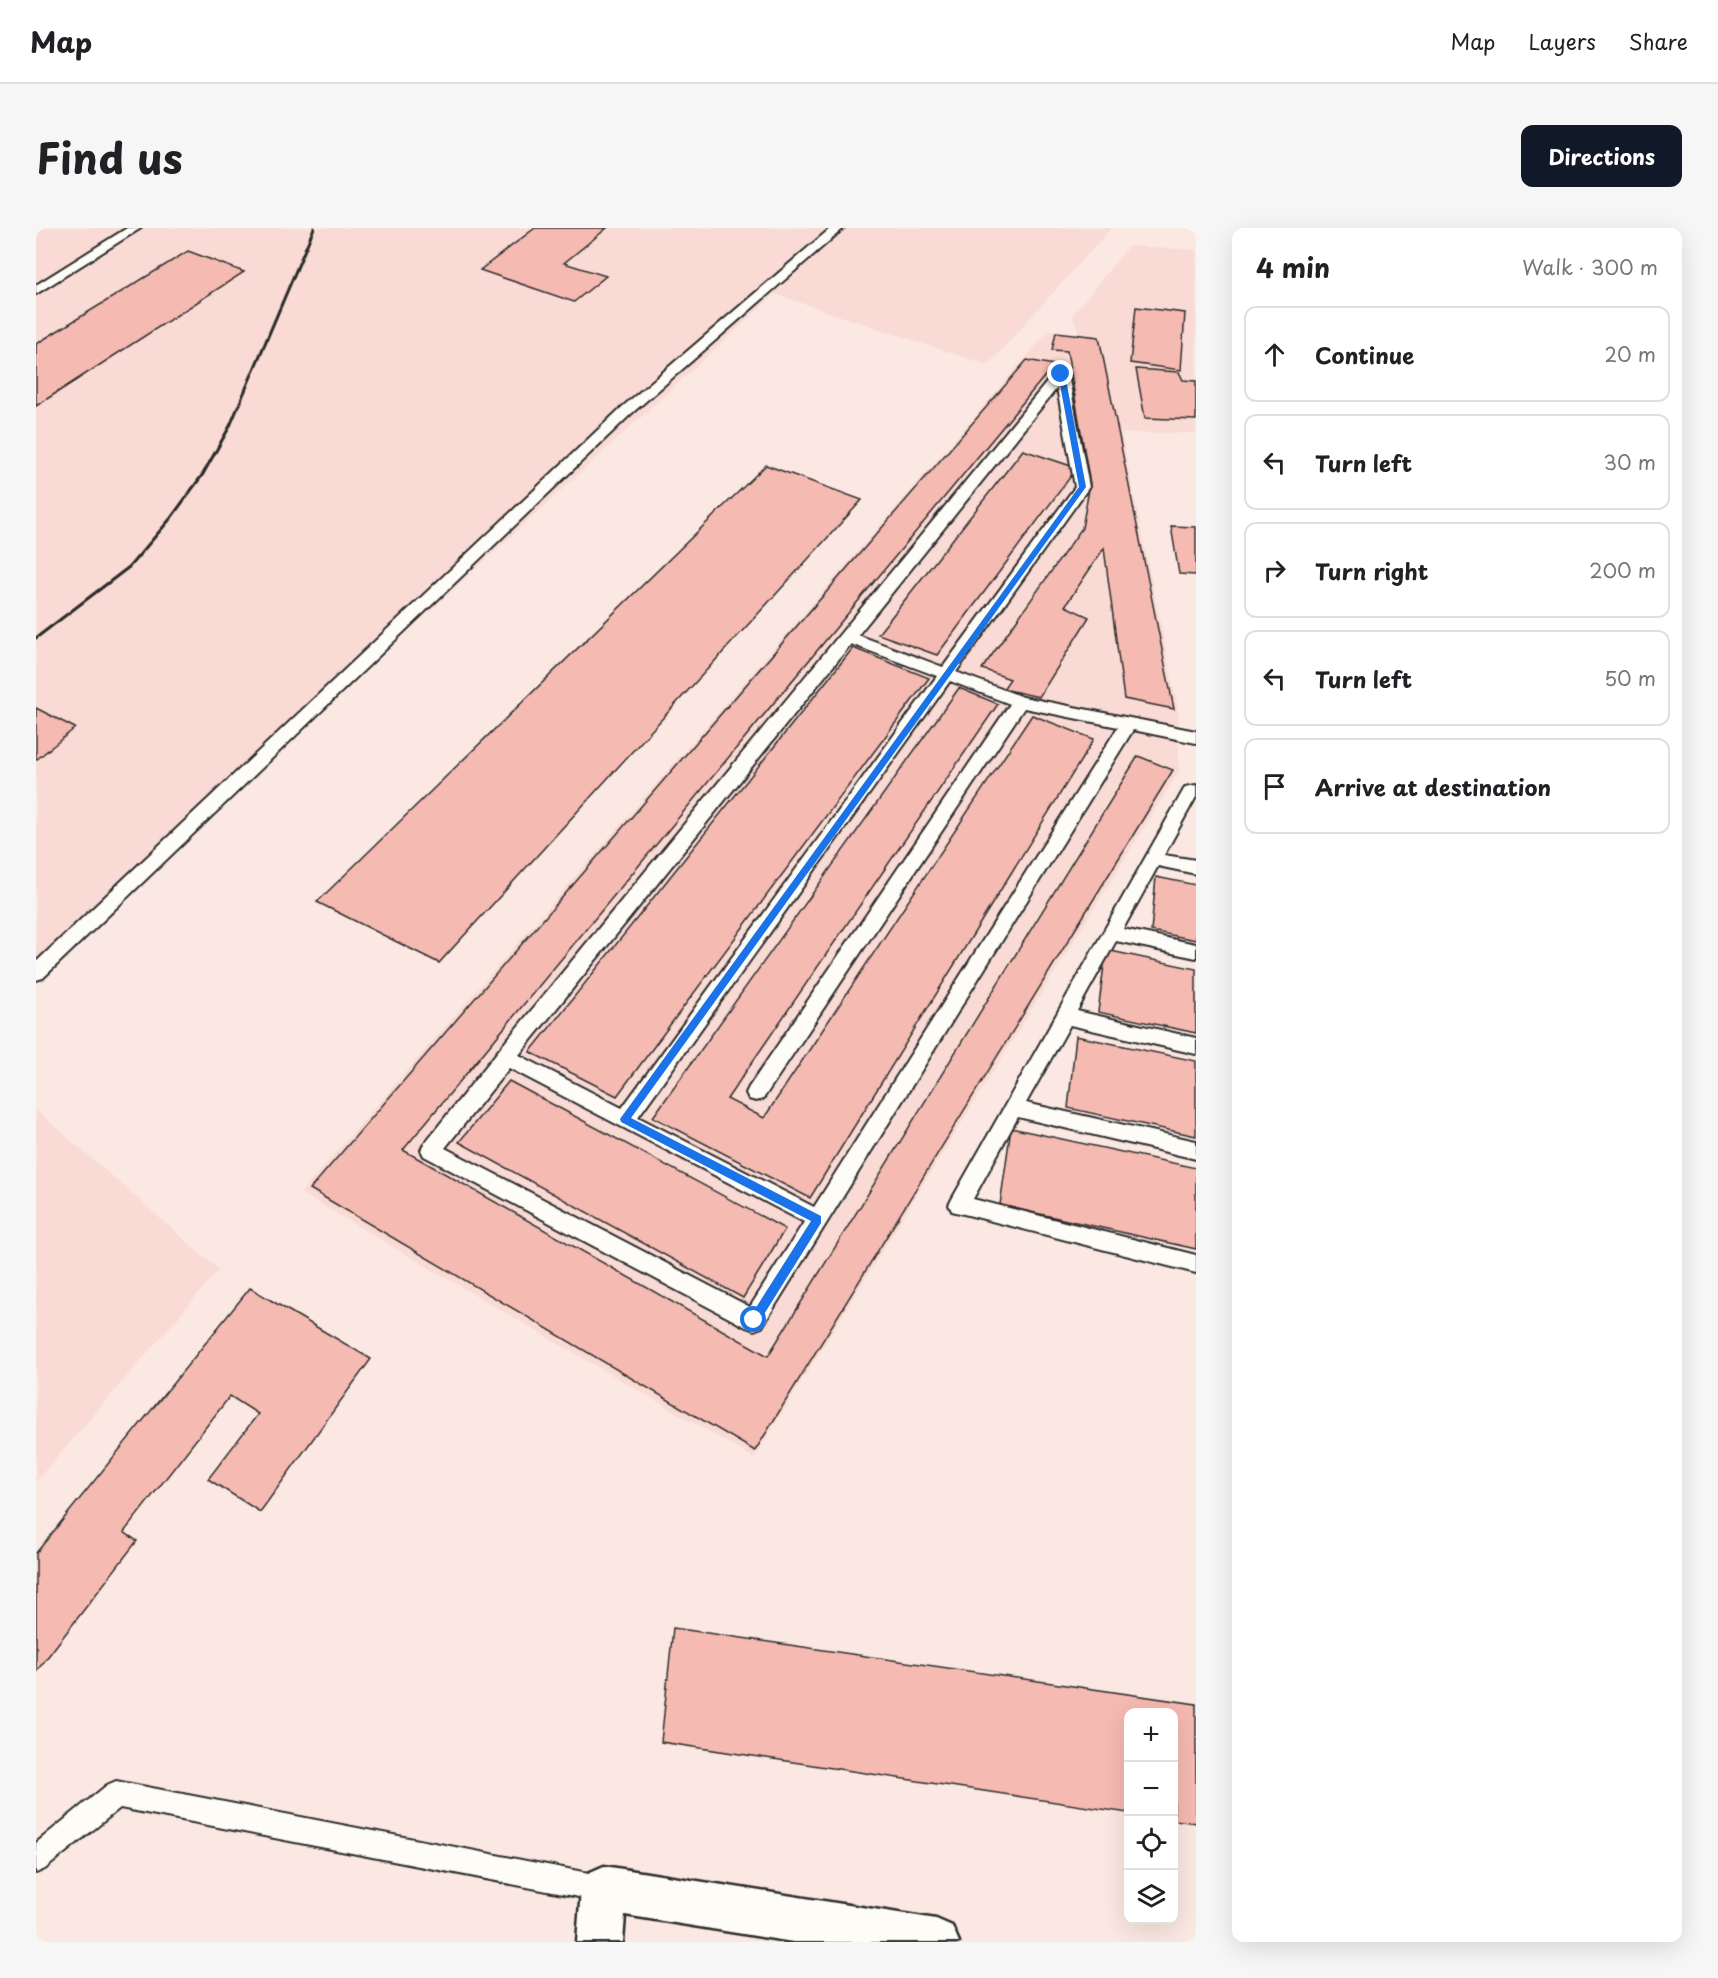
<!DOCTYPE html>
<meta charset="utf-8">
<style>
body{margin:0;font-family:"Playpen Sans",sans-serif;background:#f6f6f6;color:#202124}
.controls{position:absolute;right:18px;bottom:18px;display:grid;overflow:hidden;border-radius:12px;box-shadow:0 6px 24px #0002}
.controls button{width:54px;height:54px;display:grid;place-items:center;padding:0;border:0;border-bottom:2px solid #e0e0e0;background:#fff;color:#202124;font:30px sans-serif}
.stop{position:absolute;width:18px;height:18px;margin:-14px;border:4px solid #1a73e8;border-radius:50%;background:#fff}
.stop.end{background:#1a73e8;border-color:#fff;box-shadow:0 2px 6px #0008}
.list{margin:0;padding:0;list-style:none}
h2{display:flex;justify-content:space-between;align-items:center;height:78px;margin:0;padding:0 24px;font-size:26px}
h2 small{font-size:20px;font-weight:400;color:#757577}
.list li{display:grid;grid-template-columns:39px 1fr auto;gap:18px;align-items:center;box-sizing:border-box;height:96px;margin:0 12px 12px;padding:0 12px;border:2px solid #e0e0e0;border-radius:12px}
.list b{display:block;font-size:22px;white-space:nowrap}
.list em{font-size:20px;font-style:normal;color:#757577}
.icon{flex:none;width:33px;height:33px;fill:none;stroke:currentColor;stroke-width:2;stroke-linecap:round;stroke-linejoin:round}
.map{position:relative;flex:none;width:1160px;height:1714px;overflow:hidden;border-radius:12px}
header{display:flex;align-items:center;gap:36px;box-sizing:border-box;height:84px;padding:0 30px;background:#fff;border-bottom:2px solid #e0e0e0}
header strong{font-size:28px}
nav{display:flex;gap:33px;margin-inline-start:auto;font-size:21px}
.intro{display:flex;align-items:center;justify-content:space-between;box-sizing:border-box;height:144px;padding:0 36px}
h1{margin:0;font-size:42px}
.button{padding:15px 27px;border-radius:12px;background:#111827;color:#fff;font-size:21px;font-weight:700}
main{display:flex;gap:36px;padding:0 36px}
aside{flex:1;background:#fff;border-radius:12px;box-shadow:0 6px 24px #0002}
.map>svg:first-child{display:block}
.built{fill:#f9dad4}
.building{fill:#f5bab2;stroke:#2b2b2b;stroke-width:1.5}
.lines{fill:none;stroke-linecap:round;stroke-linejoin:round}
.service-casing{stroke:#2b2b2b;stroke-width:4}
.minor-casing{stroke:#2b2b2b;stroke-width:5}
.service{fill:#fdfcf7;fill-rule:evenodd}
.minor{fill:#fdfcf7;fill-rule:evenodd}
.rail{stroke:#2b2b2b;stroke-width:3}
.route{fill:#1a73e8}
</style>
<header>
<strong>Map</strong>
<nav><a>Map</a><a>Layers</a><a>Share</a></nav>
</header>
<div class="intro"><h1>Find us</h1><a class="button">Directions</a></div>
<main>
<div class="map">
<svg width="1160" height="1714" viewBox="0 0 1160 1714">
<rect width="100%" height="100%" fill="#fbe8e2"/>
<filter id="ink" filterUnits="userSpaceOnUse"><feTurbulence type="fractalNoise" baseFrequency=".0167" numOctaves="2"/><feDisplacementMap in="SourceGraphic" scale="12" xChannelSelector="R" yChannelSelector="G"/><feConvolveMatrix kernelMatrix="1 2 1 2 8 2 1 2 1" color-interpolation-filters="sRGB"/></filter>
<g filter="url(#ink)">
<path class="built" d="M 0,0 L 1075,0 L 952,137 L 739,66 L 0,744 Z
M 1093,18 L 1160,22 L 1160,205 L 1085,205 L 1142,481 L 1143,543 L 718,1230 L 265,965 L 1014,102 L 1043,105 L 1036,87 Z
M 0,882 L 183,1042 L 0,1253 Z"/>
<path class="building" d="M 499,0 L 571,0 L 528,35 L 570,48 L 538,74 L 444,42 Z
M 152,23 L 208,44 L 0,178 L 0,116 Z
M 1100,79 L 1149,85 L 1145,142 L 1094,135 Z
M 1020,104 L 1063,109 L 1138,481 L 1088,471 L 1068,320 L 1029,378 L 1053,389 L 1003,469 L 967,461 L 974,451 L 946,441 L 1046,300 L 1054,256 L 1031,123 L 1016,122 Z
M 991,132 L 1018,137 L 367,922 L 732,1128 L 1102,528 L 1137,542 L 719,1223 L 274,961 Z
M 1100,141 L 1143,144 L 1147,152 L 1160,153 L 1160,192 L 1109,190 Z
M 987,222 L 1041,240 L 901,427 L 842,406 Z
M 730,237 L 826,272 L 403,735 L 281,674 Z
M 1135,298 L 1160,299 L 1160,347 L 1143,346 Z
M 817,420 L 893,450 L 581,868 L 494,824 Z
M 923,460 L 962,476 L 691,871 L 728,890 L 996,487 L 1058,511 L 774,970 L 617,889 Z
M 0,480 L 39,500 L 0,532 Z
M 1120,649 L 1160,657 L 1160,712 L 1115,703 Z
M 1070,722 L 1160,741 L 1160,805 L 1062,784 Z
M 1040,808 L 1160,833 L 1160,908 L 1032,880 Z
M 473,853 L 749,1001 L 707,1070 L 423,914 Z
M 975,900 L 1160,940 L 1160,1021 L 964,977 Z
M 214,1060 L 335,1131 L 224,1284 L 172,1251 L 222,1186 L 194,1168 L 88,1304 L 101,1313 L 0,1444 L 0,1325 Z
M 637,1400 L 1160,1476 L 1160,1595 L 1138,1592 L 1138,1484 L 1092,1484 L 1092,1585 L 625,1514 Z"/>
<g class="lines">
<defs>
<path id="service" d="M 91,0 L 105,0 L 0,66 L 0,57 Z
M 795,0 L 808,0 L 595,186 L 7,750 L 0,752 L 0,734 L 585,180 Z
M 1025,142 L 1032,146 L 1053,259 L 920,444 L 987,469 L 1160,503 L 1160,515 L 1097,502 L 726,1099 L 718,1102 L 710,1099 L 388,928 L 385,922 L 388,916 L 462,823 L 1020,143 ZM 1021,160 L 1039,259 L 907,439 L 822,407 ZM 815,416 L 901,448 L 586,880 L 483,827 ZM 914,453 L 974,476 L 713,859 L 710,865 L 713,871 L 720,873 L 727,871 L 988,480 L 1082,499 L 778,979 L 602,889 ZM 473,840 L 768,994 L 714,1079 L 409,920 Z
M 1160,557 L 1160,569 L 1128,627 L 1160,632 L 1160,646 L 1122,638 L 1087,701 L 1160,716 L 1160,730 L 1080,713 L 1041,783 L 1160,810 L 1160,826 L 1034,797 L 990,875 L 1160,913 L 1160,931 L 982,889 L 937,971 L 1160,1027 L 1160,1045 L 916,983 L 913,977 L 916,971 L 1147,563 L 1149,559 Z
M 80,1553 L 568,1648 L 577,1652 L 581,1661 L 577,1670 L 568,1674 L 84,1580 L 9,1641 L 0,1645 L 0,1615 L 71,1557 Z"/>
<path id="minor" d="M 568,1638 L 900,1691 L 916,1698 L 923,1714 L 757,1714 L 589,1687 L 587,1714 L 541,1714 L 545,1661 L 552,1645 Z"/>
</defs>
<use href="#service" class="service-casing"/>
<use href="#minor" class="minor-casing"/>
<use href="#service" class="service"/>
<use href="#minor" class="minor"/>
<path class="rail" d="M 0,410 L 93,339 L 135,290 L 167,246 L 194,198 L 278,0"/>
</g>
</g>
<path class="route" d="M 1025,144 L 1029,146 L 1050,259 L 595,890 L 785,988 L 785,995 L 722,1096 L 718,1097 L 713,1092 L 714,1089 L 775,993 L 585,894 L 584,891 L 1043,259 L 1022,146 Z"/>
</svg>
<div class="controls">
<button>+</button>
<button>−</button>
<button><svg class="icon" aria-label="locate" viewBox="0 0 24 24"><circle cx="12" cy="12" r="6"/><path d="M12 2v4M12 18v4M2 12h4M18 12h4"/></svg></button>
<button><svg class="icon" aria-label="layers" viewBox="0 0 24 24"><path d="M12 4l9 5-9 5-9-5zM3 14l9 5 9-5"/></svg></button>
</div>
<div class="stop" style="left:718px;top:1092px"></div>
<div class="stop end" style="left:1025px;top:146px"></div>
</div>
<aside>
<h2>4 min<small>Walk · 300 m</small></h2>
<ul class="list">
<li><svg class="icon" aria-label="ahead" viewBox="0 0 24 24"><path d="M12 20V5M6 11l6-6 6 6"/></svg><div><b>Continue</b></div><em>20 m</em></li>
<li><svg class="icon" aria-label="left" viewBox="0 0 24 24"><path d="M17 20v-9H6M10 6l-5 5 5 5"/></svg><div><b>Turn left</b></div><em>30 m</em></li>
<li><svg class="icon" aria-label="right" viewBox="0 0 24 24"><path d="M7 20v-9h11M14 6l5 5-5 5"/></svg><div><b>Turn right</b></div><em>200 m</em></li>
<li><svg class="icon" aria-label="left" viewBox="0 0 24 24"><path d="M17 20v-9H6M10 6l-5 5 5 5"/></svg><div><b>Turn left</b></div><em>50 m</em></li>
<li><svg class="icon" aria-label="arrive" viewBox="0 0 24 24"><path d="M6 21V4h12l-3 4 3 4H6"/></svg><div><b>Arrive at destination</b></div></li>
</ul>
</aside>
</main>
